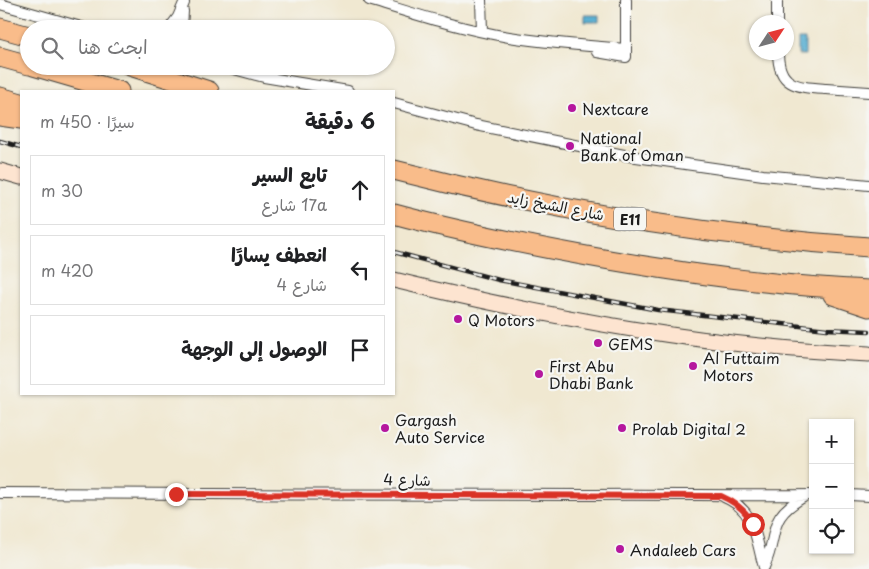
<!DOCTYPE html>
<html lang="ar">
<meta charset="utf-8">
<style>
body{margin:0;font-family:"Playpen Sans","Playpen Sans Arabic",sans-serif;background:#f2f2f2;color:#202124;direction:rtl}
.controls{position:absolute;right:15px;bottom:15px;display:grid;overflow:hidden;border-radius:0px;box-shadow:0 1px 4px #0004}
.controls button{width:45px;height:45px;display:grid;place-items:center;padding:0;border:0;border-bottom:1px solid #e0e0e0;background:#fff;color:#202124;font:25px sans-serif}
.compass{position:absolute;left:749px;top:15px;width:45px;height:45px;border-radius:50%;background:#fff;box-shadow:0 1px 4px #0004;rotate:54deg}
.stop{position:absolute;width:15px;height:15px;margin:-11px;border:4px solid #d93025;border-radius:50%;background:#fff}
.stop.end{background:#d93025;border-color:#fff;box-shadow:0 1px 5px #0008}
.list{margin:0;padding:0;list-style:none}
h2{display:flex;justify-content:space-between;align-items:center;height:65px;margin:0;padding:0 20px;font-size:21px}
h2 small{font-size:16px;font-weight:400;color:#757577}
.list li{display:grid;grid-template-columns:32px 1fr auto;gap:15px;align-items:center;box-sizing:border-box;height:70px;margin:0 10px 10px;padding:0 10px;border:1px solid #e0e0e0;border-radius:0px}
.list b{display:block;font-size:19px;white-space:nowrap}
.list p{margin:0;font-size:16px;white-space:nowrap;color:#757577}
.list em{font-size:16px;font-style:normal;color:#757577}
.icon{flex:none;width:28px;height:28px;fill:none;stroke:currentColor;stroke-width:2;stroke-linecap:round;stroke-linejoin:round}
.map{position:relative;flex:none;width:869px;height:569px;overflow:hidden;direction:ltr}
.search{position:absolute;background:#fff;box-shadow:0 1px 4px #0004;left:20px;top:20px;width:375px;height:55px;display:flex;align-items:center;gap:12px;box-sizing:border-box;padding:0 18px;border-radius:28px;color:#757577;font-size:19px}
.panel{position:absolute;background:#fff;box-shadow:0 1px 4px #0004;left:20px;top:90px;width:375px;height:305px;border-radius:0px;direction:rtl}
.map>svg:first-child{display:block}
.water{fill:#53acd0;stroke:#386476}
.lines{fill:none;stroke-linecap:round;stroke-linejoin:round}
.street-casing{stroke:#3c3b37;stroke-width:12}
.secondary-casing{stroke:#3c3b37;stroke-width:17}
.highway-casing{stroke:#3c3b37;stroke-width:21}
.street{stroke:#fff;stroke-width:10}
.secondary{stroke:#fde4d0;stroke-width:15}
.highway{stroke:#f9bc8a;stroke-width:19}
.rail-casing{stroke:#1c1c1c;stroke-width:4.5}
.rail{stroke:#f6f6f2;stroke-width:2.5;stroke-dasharray:8;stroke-linecap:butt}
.route{stroke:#d93025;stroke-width:6}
.poi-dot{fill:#b5179e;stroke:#f6f6f2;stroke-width:2}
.labels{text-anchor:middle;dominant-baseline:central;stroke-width:4.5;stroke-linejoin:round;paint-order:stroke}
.shield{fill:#f6f6f2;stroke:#5d5d5c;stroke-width:1}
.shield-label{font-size:14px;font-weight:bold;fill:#1c1c1c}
.poi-label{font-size:15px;fill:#1c1c1c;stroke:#f6f6f2;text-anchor:start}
.street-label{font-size:15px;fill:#1c1c1c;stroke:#f6f6f2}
</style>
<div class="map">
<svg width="869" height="569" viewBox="0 0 869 569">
<rect width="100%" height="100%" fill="#f6f6f2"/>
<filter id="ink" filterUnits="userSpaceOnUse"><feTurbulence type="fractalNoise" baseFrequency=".02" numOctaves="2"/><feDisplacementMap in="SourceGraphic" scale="10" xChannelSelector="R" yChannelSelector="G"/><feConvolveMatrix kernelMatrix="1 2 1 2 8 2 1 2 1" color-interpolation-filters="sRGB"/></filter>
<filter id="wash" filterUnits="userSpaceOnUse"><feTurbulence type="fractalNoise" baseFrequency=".0096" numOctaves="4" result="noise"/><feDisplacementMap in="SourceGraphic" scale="20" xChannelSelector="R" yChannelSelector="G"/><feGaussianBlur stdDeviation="1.12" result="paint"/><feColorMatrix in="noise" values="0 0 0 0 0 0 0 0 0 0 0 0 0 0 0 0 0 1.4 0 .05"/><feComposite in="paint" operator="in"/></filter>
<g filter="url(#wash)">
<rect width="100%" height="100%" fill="#f0e8d1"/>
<path class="water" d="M 585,15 L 599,15 L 599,22 L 585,22 Z
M 798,39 L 805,39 L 805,55 L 798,55 Z"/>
</g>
<g filter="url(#ink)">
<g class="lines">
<defs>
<path id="street" d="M 369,0 C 415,14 461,29 509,37 C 548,43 587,46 626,49
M 481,0 L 482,31
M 777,0 L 777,22
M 0,4 L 88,29
M 169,29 L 178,17 L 184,3
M 182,29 L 183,11
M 597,52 L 626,57 L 626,0
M 778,52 C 778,87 798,87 826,89 C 840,90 855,91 869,92
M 223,66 L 264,77 L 348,91
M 394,103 L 476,125 L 629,156 L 763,175 L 869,185
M 0,493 C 195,494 389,495 584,495 C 660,494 737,496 813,495
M 850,495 L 869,496
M 724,497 C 757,511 755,538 764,567
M 764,567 C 780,531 765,519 805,496"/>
<path id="secondary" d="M 0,171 L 21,177
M 394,280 C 550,318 708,347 869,354"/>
<path id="highway" d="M 0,28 L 29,36
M 0,57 L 29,65
M 33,66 L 119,91
M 130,66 L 209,91
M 0,97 L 21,103
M 0,116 L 21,119
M 394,170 C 549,210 709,236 869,247
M 394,214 C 457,231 522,244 587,256 C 680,273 774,286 869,290
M 833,295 L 869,307"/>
</defs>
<use href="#street" class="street-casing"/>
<use href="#secondary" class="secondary-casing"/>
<use href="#highway" class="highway-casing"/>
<use href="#street" class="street"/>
<use href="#secondary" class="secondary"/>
<use href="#highway" class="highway"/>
<defs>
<path id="rail" d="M 0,141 L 21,147
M 394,252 L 499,280 L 658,310 L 827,329 L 869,331"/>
</defs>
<use href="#rail" class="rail-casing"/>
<use href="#rail" class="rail"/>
</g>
</g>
<g class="lines" filter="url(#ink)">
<path class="route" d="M 176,494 L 721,496 C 735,502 746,510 753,524"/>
</g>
<g class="poi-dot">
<circle cx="572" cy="108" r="5"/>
<circle cx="570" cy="146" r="5"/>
<circle cx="458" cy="319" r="5"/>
<circle cx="598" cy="343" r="5"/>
<circle cx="693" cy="366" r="5"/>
<circle cx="539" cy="374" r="5"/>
<circle cx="385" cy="428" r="5"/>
<circle cx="622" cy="428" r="5"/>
<circle cx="620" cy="549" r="5"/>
</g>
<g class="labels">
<rect class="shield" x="614" y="207.5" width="32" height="23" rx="4"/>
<g class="shield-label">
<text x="630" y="219">E11</text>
</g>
<g class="poi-label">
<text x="582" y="108">Nextcare</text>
<text x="580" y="137">National<tspan x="580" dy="17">Bank of Oman</tspan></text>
<text x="468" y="319">Q Motors</text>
<text x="608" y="343">GEMS</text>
<text x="703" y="357">Al Futtaim<tspan x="703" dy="17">Motors</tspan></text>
<text x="549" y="365">First Abu<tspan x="549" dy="17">Dhabi Bank</tspan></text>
<text x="395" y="419">Gargash<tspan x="395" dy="17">Auto Service</tspan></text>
<text x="632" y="428">Prolab Digital 2</text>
<text x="630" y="549">Andaleeb Cars</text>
</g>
<g class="street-label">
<text transform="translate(556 205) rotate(11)">شارع الشيخ زايد</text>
<text transform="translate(407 479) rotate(1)">شارع 4</text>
</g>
</g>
</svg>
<div class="controls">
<button>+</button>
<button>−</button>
<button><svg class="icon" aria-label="locate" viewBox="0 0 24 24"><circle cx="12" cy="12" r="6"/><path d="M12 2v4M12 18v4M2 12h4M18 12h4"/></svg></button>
</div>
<svg class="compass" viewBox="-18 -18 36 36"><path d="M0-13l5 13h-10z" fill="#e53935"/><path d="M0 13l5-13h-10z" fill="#757577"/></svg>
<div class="stop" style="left:753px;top:524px"></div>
<div class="stop end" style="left:176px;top:494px"></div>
<div class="search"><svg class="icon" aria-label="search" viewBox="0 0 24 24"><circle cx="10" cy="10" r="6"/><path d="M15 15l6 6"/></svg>ابحث هنا</div>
<section class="panel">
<h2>6 دقيقة<small>سيرًا · 450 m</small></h2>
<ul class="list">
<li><svg class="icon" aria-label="ahead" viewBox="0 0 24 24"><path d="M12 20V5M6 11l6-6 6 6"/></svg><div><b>تابع السير</b><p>17a شارع</p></div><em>30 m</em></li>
<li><svg class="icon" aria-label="left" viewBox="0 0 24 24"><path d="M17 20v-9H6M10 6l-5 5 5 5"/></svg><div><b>انعطف يسارًا</b><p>شارع 4</p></div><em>420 m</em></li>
<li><svg class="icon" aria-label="arrive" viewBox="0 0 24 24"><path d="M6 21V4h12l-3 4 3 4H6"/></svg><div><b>الوصول إلى الوجهة</b></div></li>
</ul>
</section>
</div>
